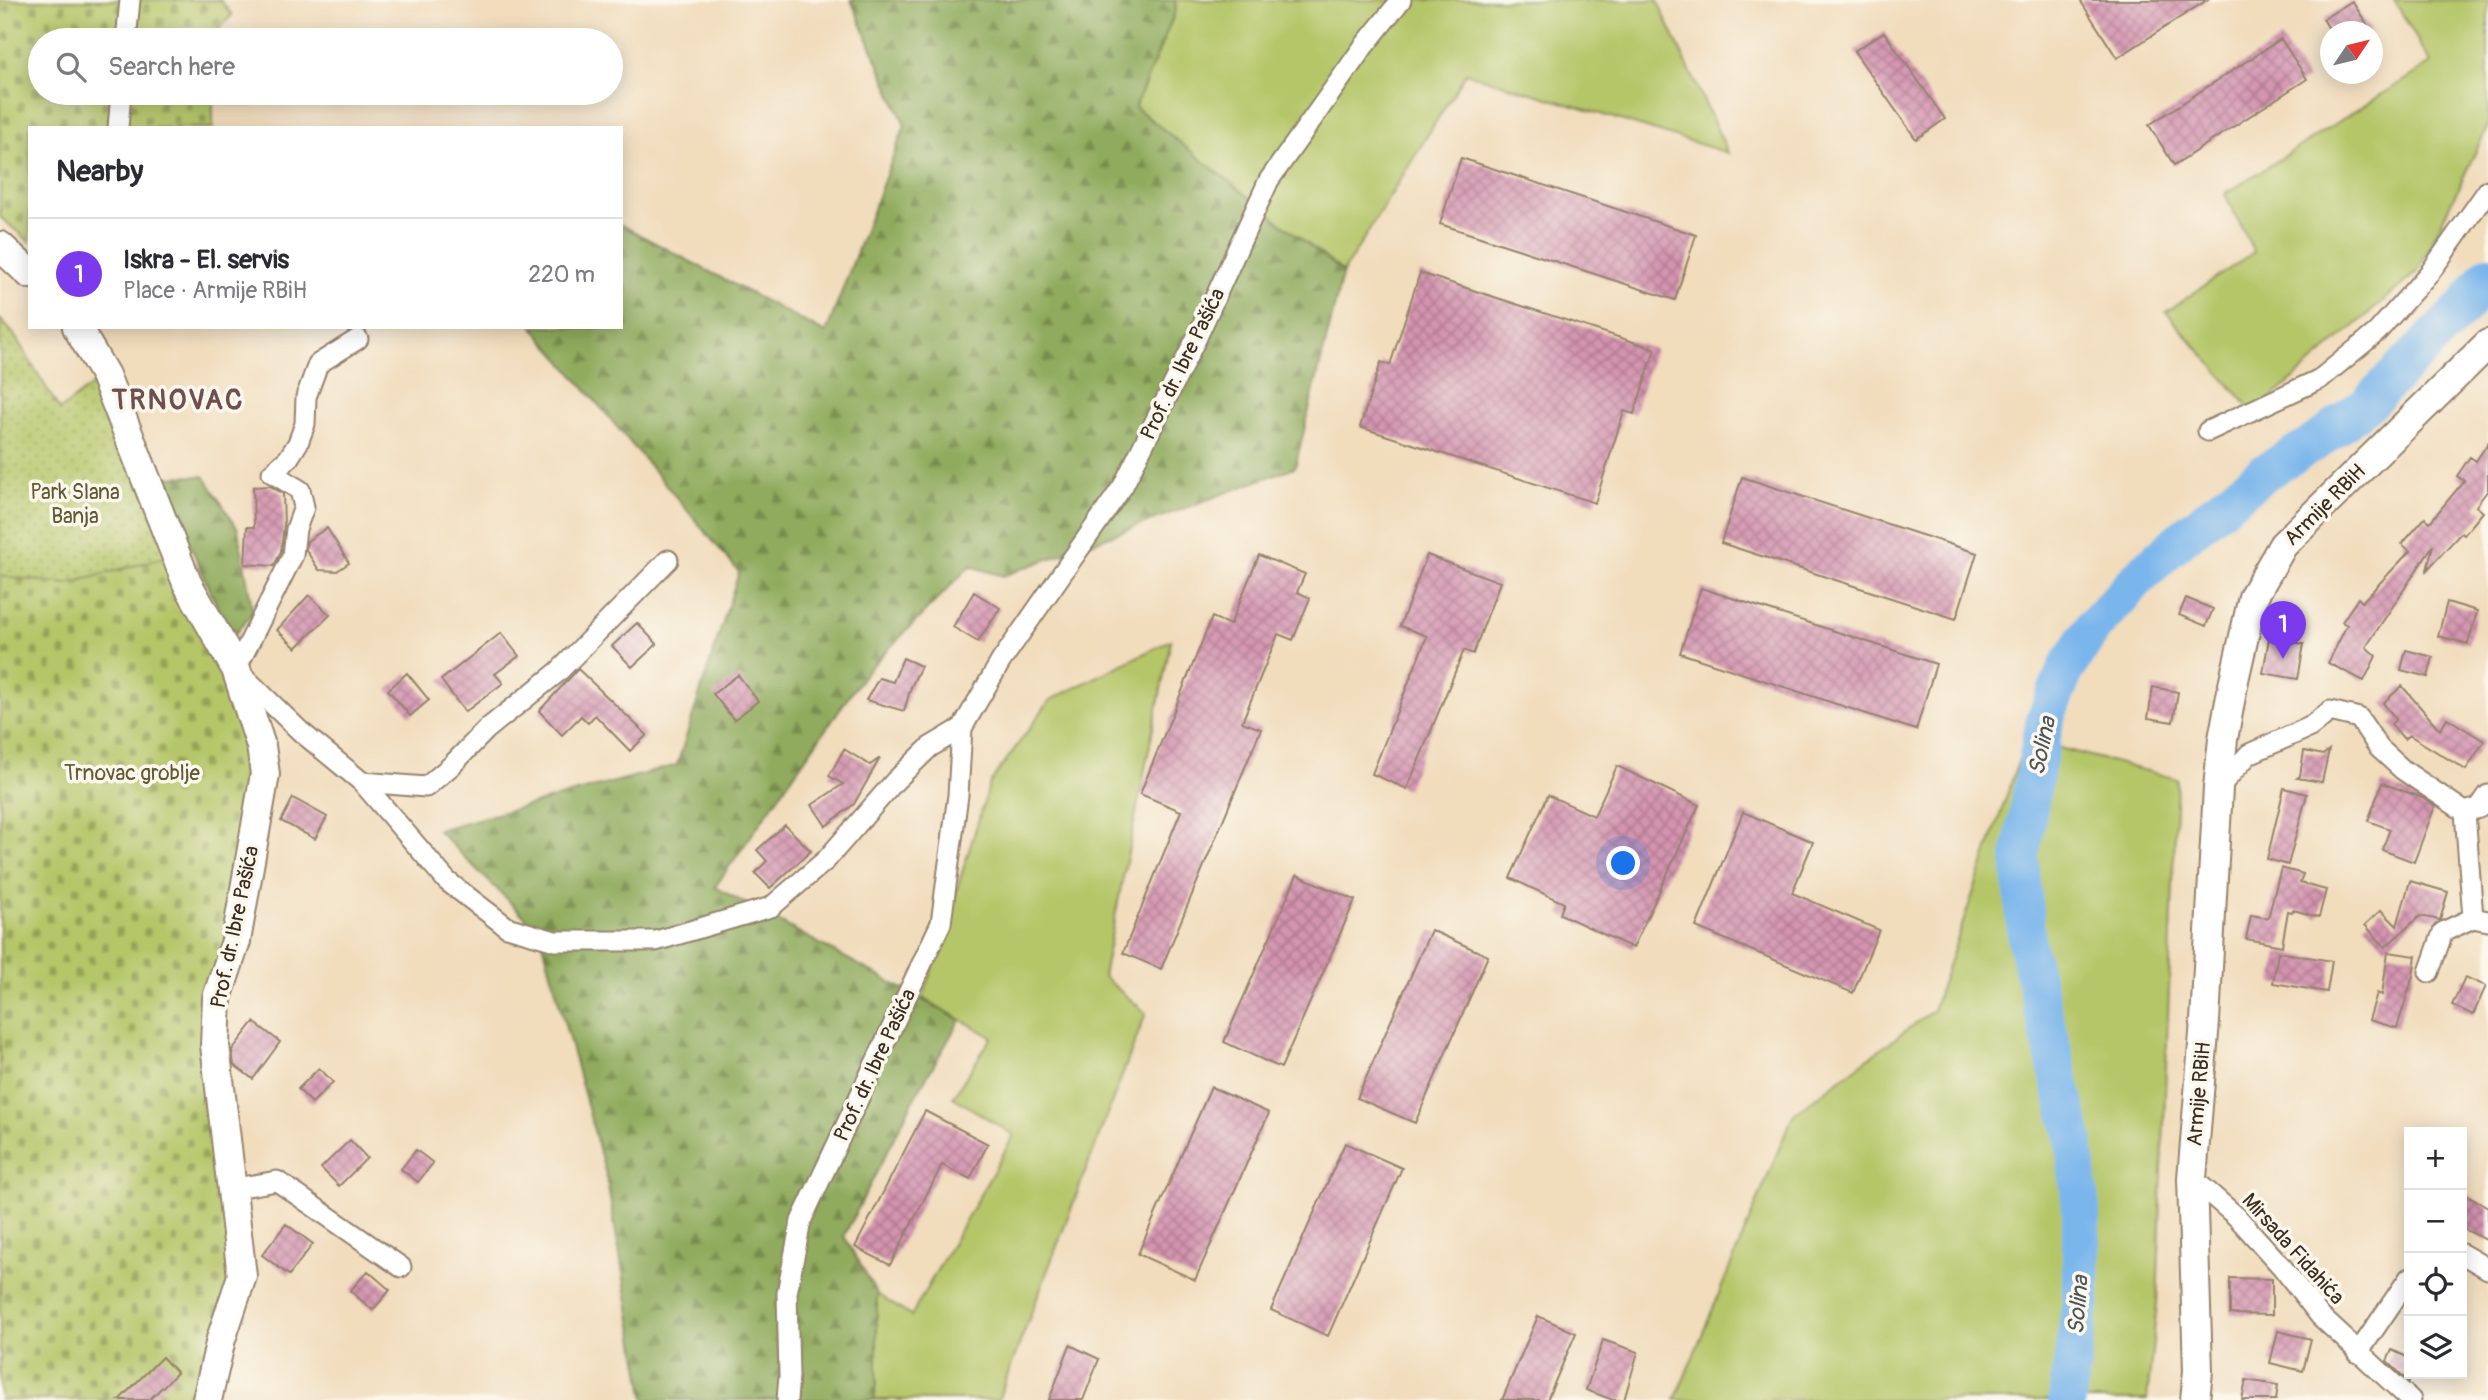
<!DOCTYPE html>
<meta charset="utf-8">
<style>
body{margin:0;font-family:Pangolin,sans-serif;background:#f7f7f7;color:#2b2b33}
.controls{position:absolute;right:21px;bottom:21px;display:grid;overflow:hidden;border-radius:0px;box-shadow:0 4px 18px #0003}
.controls button{width:63px;height:63px;display:grid;place-items:center;padding:0;border:0;border-bottom:2px solid #e1e1e2;background:#fff;color:#2b2b33;font:35px sans-serif}
.compass{position:absolute;left:2320px;top:21px;width:63px;height:63px;border-radius:50%;background:#fff;box-shadow:0 4px 18px #0003;rotate:55deg}
.you{position:absolute;left:1624px;top:864px;width:24px;height:24px;margin:-18px;border:5px solid #fff;border-radius:50%;background:#1a73e8;box-shadow:0 0 0 10px #1a73e833}
.badge{display:grid;place-items:center;width:46px;height:46px;border-radius:50%;background:#7c3aed;color:#fff;font-size:23px;font-weight:700}
.pin{position:absolute;translate:-50% -58px;filter:drop-shadow(0 2px 4px #0008)}
.pin::after{content:'';position:absolute;top:37px;width:24px;height:21px;background:inherit;clip-path:polygon(0 0,100% 0,50% 100%)}
.list{margin:0;padding:0;list-style:none}
h2{display:flex;justify-content:space-between;align-items:center;height:91px;margin:0;padding:0 28px;font-size:30px}
h2 small{font-size:23px;font-weight:400;color:#7c7c81}
.list li{display:grid;grid-template-columns:46px 1fr auto;gap:21px;align-items:center;box-sizing:border-box;height:112px;padding:0 28px;border-top:2px solid #e1e1e2}
.list b{display:block;font-size:26px;white-space:nowrap}
.list p{margin:0;font-size:23px;white-space:nowrap;color:#7c7c81}
.list em{font-size:23px;font-style:normal;color:#7c7c81}
.icon{flex:none;width:38px;height:38px;fill:none;stroke:currentColor;stroke-width:2;stroke-linecap:round;stroke-linejoin:round}
.map{position:relative;flex:none;width:2488px;height:1400px;overflow:hidden}
.search{position:absolute;background:#fff;box-shadow:0 4px 18px #0003;left:28px;top:28px;width:595px;height:77px;display:flex;align-items:center;gap:18px;box-sizing:border-box;padding:0 24px;border-radius:38px;color:#7c7c81;font-size:26px}
.panel{position:absolute;background:#fff;box-shadow:0 4px 18px #0003;left:28px;top:126px;width:595px;height:203px;border-radius:0px}
.map>svg:first-child{display:block}
.grass{fill:#b5c669;stroke:#787844;stroke-width:2}
.forest{fill:url(#forest-firs);stroke:#666a3e;stroke-width:2}
.cemetery{fill:url(#cemetery-stones);stroke:#787844;stroke-width:2}
.park{fill:url(#park-dots);stroke:#787844;stroke-width:2}
.lines{fill:none;stroke-linecap:round;stroke-linejoin:round}
.river{stroke:#7ab6ec;stroke-width:38}
.building{fill:url(#building-cross-hatch)}
.street-casing{stroke:#96836d;stroke-width:23}
.secondary-casing{stroke:#96836d;stroke-width:32}
.street{stroke:#fff;stroke-width:19}
.secondary{stroke:#fff;stroke-width:28}
.labels{text-anchor:middle;dominant-baseline:central;stroke-width:7;stroke-linejoin:round;paint-order:stroke}
.street-label{font-size:21px;fill:#3b2a1e;stroke:#fbf7ec}
.park-label{font-size:21px;fill:#605934;stroke:#fbf7ec}
.water-label{font-size:23px;font-style:italic;fill:#4e545c;stroke:#fbf7ec}
.district-label{font-size:28px;font-weight:bold;letter-spacing:2px;fill:#714f51;stroke:#fbf7ec}
</style>
<div class="map">
<svg width="2488" height="1400" viewBox="0 0 2488 1400">
<defs>
<pattern id="forest-firs" width="22" height="20" patternUnits="userSpaceOnUse" patternTransform="scale(1.75)"><rect width="22" height="20" fill="#90ab5d"/><path d="M5 1l3.5 6h-7zM16 11l3.5 6h-7z" fill="#778b4c"/></pattern>
<pattern id="cemetery-stones" width="16" height="16" patternUnits="userSpaceOnUse" patternTransform="scale(1.75)"><rect width="16" height="16" fill="#b5c669"/><path d="M2 7V4a2 2 0 0 1 4 0v3zM10 15v-3a2 2 0 0 1 4 0v3z" fill="#94a156"/></pattern>
<pattern id="park-dots" width="8" height="8" patternUnits="userSpaceOnUse" patternTransform="scale(1.75)"><rect width="8" height="8" fill="#b5c669"/><path d="M2 2h.1M6 6h.1" fill="none" stroke="#94a156" stroke-width="1.8" stroke-linecap="round"/></pattern>
<pattern id="building-cross-hatch" width="8" height="8" patternUnits="userSpaceOnUse" patternTransform="scale(1.75)"><rect width="8" height="8" fill="#d494b0"/><path d="M0 0l8 8M0 8l8-8" fill="none" stroke="#ad798f"/></pattern>
</defs>
<rect width="100%" height="100%" fill="#fbf7ec"/>
<filter id="ink" filterUnits="userSpaceOnUse"><feTurbulence type="fractalNoise" baseFrequency=".0143" numOctaves="2"/><feDisplacementMap in="SourceGraphic" scale="14" xChannelSelector="R" yChannelSelector="G"/><feConvolveMatrix kernelMatrix="1 2 1 2 8 2 1 2 1" color-interpolation-filters="sRGB"/></filter>
<filter id="wash" filterUnits="userSpaceOnUse"><feTurbulence type="fractalNoise" baseFrequency=".00686" numOctaves="4" result="noise"/><feDisplacementMap in="SourceGraphic" scale="28" xChannelSelector="R" yChannelSelector="G"/><feGaussianBlur stdDeviation="1.57" result="paint"/><feColorMatrix in="noise" values="0 0 0 0 0 0 0 0 0 0 0 0 0 0 0 0 0 1.4 0 .05"/><feComposite in="paint" operator="in"/></filter>
<g filter="url(#wash)">
<rect width="100%" height="100%" fill="#f1dcbc"/>
<path class="grass" d="M 1175,0 L 1657,0 L 1728,153 L 1466,73 L 1343,272 L 1135,107 L 1176,10 Z
M 2394,0 L 2488,0 L 2488,126 L 2418,271 L 2254,413 L 2166,312 L 2254,252 L 2225,194 L 2431,63 Z
M 1171,640 L 1103,976 L 1146,1013 L 998,1400 L 874,1400 L 877,1384 L 877,1294 L 911,1316 L 1014,1135 L 953,1097 L 992,1037 L 923,998 L 990,783 L 1050,700 Z
M 2026,739 L 2177,779 L 2157,1304 L 2147,1400 L 1675,1400 L 1793,1115 L 1933,1010 Z"/>
<path class="forest" d="M 851,0 L 1175,0 L 1176,10 L 1135,107 L 1343,272 L 1295,467 L 1003,576 L 970,566 L 866,672 L 715,887 L 960,1020 L 915,1097 L 844,1236 L 877,1294 L 877,1384 L 874,1400 L 645,1400 L 606,1175 L 540,932 L 437,830 L 677,765 L 739,572 L 533,327 L 621,327 L 621,225 L 826,333 L 905,125 Z
M 204,476 L 238,529 L 253,613 L 231,638 L 160,477 Z"/>
<path class="cemetery" d="M 0,0 L 220,0 L 232,15 L 214,35 L 214,40 L 40,40 L 40,93 L 213,93 L 213,128 L 30,128 L 30,242 L 0,217 Z
M 176,554 L 261,746 L 217,998 L 242,1276 L 207,1400 L 0,1400 L 0,576 L 67,584 Z"/>
<path class="park" d="M 0,319 L 13,333 L 60,410 L 105,375 L 176,554 L 67,584 L 0,576 Z"/>
<g class="lines">
<path class="river" d="M 2067,1400 L 2081,1298 L 2081,1211 L 2074,1139 L 2027,945 L 2020,857 L 2045,719 L 2066,669 L 2094,626 L 2142,574 L 2183,537 L 2264,473 L 2316,442 L 2367,404 L 2465,306 L 2488,275"/>
</g>
<g id="blocks">
<path class="building" d="M 2080,0 L 2207,0 L 2117,58 Z
M 2352,1 L 2372,32 L 2331,32 L 2323,19 Z
M 1884,32 L 1945,119 L 1916,139 L 1854,51 Z
M 2281,39 L 2307,79 L 2174,165 L 2149,125 Z
M 1461,158 L 1696,235 L 1675,300 L 1440,224 Z
M 1420,273 L 1655,349 L 1634,414 L 1624,411 L 1595,503 L 1360,427 L 1381,362 L 1390,365 Z
M 2488,443 L 2488,490 L 2476,506 L 2483,512 L 2464,535 L 2461,533 L 2427,570 L 2433,545 L 2366,647 L 2376,656 L 2364,681 L 2328,663 L 2347,625 L 2342,622 L 2358,598 L 2362,602 L 2410,551 L 2402,544 L 2425,518 L 2430,522 L 2464,481 L 2457,476 L 2470,457 L 2476,461 Z
M 1742,477 L 1977,553 L 1956,619 L 1721,543 Z
M 270,486 L 283,494 L 284,525 L 281,551 L 274,566 L 245,564 L 247,527 L 254,527 L 253,487 Z
M 327,528 L 349,563 L 337,571 L 319,570 L 306,550 L 307,541 Z
M 1259,555 L 1305,574 L 1297,592 L 1310,598 L 1293,640 L 1278,634 L 1242,722 L 1261,729 L 1161,969 L 1123,953 L 1181,811 L 1140,794 L 1212,617 L 1230,625 Z
M 1427,555 L 1500,582 L 1473,654 L 1464,650 L 1407,789 L 1372,774 L 1427,636 L 1400,626 Z
M 1701,588 L 1936,664 L 1916,730 L 1680,653 Z
M 974,592 L 1000,608 L 978,642 L 953,627 Z
M 309,595 L 330,615 L 296,648 L 277,630 Z
M 2186,598 L 2213,609 L 2206,626 L 2179,615 Z
M 2447,602 L 2477,611 L 2468,644 L 2438,636 Z
M 637,623 L 657,644 L 632,667 L 612,646 Z
M 501,633 L 519,656 L 495,674 L 503,683 L 465,712 L 441,680 Z
M 2269,638 L 2304,644 L 2298,679 L 2263,673 Z
M 2406,650 L 2433,657 L 2428,677 L 2401,670 Z
M 903,658 L 921,666 L 911,687 L 904,711 L 866,700 L 879,678 L 893,682 Z
M 578,669 L 647,735 L 630,751 L 595,715 L 588,723 L 581,716 L 562,735 L 539,711 Z
M 407,673 L 429,700 L 410,716 L 388,690 Z
M 738,675 L 758,701 L 734,720 L 713,694 Z
M 2402,686 L 2440,730 L 2447,718 L 2484,741 L 2466,770 L 2409,735 L 2404,739 L 2391,724 L 2396,719 L 2383,703 Z
M 2153,687 L 2178,692 L 2173,722 L 2148,718 Z
M 844,749 L 870,765 L 880,758 L 854,804 L 826,826 L 812,805 L 843,784 L 829,776 Z
M 2329,750 L 2322,782 L 2297,778 L 2300,776 L 2304,751 L 2323,755 Z
M 1617,766 L 1699,805 L 1633,948 L 1560,914 L 1564,903 L 1510,878 L 1548,795 L 1594,816 Z
M 2382,783 L 2423,798 L 2435,806 L 2414,862 L 2382,850 L 2390,829 L 2368,821 Z
M 2284,788 L 2307,794 L 2288,865 L 2267,859 Z
M 293,798 L 327,817 L 315,839 L 281,821 Z
M 1743,812 L 1813,842 L 1792,893 L 1879,930 L 1853,993 L 1696,927 Z
M 785,825 L 811,851 L 770,888 L 755,873 L 767,861 L 757,850 Z
M 2281,868 L 2303,874 L 2300,883 L 2326,890 L 2319,917 L 2293,910 L 2292,912 L 2288,911 L 2282,946 L 2246,939 L 2251,915 L 2268,918 Z
M 1297,875 L 1355,900 L 1281,1068 L 1224,1042 Z
M 2410,881 L 2448,892 L 2440,920 L 2420,916 L 2385,947 L 2365,925 L 2381,910 L 2397,926 Z
M 1431,930 L 1488,956 L 1415,1123 L 1357,1098 Z
M 2278,952 L 2332,961 L 2327,992 L 2273,983 Z
M 2388,952 L 2416,956 L 2413,976 L 2397,1028 L 2369,1020 L 2377,993 L 2382,995 Z
M 2465,977 L 2486,986 L 2473,1015 L 2452,1005 Z
M 254,1022 L 280,1042 L 253,1079 L 234,1065 L 232,1050 Z
M 319,1068 L 333,1082 L 312,1103 L 298,1089 Z
M 1211,1087 L 1269,1113 L 1195,1280 L 1138,1254 Z
M 925,1111 L 988,1144 L 970,1179 L 942,1165 L 890,1265 L 855,1247 Z
M 350,1140 L 367,1158 L 339,1186 L 321,1168 Z
M 1345,1143 L 1402,1168 L 1328,1336 L 1271,1310 Z
M 416,1150 L 433,1163 L 418,1182 L 401,1169 Z
M 2462,1192 L 2488,1207 L 2488,1241 L 2462,1228 Z
M 286,1224 L 313,1244 L 289,1275 L 262,1255 Z
M 368,1271 L 390,1290 L 373,1310 L 350,1291 Z
M 2230,1278 L 2272,1279 L 2272,1315 L 2230,1314 Z
M 1538,1316 L 1576,1333 L 1547,1400 L 1502,1400 Z
M 2278,1331 L 2311,1339 L 2303,1371 L 2270,1363 Z
M 1603,1340 L 1638,1352 L 1624,1400 L 1613,1400 L 1586,1390 Z
M 1070,1345 L 1099,1359 L 1083,1400 L 1049,1400 Z
M 2392,1350 L 2409,1358 L 2409,1382 L 2387,1361 Z
M 162,1357 L 177,1373 L 149,1400 L 119,1400 Z
M 2246,1380 L 2278,1385 L 2276,1400 L 2242,1400 Z"/>
</g>
</g>
<g filter="url(#ink)">
<use href="#blocks" fill-opacity="0" stroke="#96836d" stroke-width="2"/>
<g class="lines">
<defs>
<path id="street" d="M 126,40 L 130,0
M 118,128 L 121,93
M 358,339 L 318,364 L 306,397 L 305,424 L 298,443 L 288,459 L 272,473 L 300,490 L 304,507 L 296,529 L 293,555 L 236,669 L 300,731 L 362,782 L 447,881 L 507,927 L 555,941 L 656,941 L 771,907 L 826,860 L 895,781 L 930,747 L 962,728
M 2208,431 L 2320,379 L 2377,332 L 2431,271 L 2488,190
M 362,782 L 426,787 L 451,766 L 487,729 L 558,672 L 668,560
M 2218,788 L 2249,754 L 2310,727 L 2330,711 L 2359,718 L 2379,748 L 2403,770 L 2465,812 L 2473,918 L 2488,921
M 2465,812 L 2479,808 L 2488,795
M 2429,972 L 2443,932 L 2473,918
M 2192,1178 L 2237,1217 L 2282,1267 L 2320,1316 L 2411,1400
M 230,1189 L 277,1181 L 401,1267
M 2462,1254 L 2488,1269
M 2358,1353 L 2409,1278
M 787,1400 L 789,1376 L 787,1293 L 801,1221 L 941,923 L 958,795 L 962,728 L 1001,661 L 1123,486 L 1197,337 L 1269,180 L 1364,46 L 1401,0"/>
<path id="secondary" d="M 0,246 L 30,274
M 77,327 L 105,375 L 187,583 L 236,669 L 261,746 L 265,774 L 236,941 L 217,998 L 215,1045 L 242,1276 L 221,1339 L 207,1400
M 2195,1400 L 2198,1371 L 2192,1178 L 2205,1021 L 2218,788 L 2223,739 L 2234,680 L 2253,597 L 2283,545 L 2488,344"/>
</defs>
<use href="#street" class="street-casing"/>
<use href="#secondary" class="secondary-casing"/>
<use href="#street" class="street"/>
<use href="#secondary" class="secondary"/>
</g>
</g>
<g class="labels">
<g class="street-label">
<text transform="translate(1183 364) rotate(-64)">Prof. dr. Ibre Pašića</text>
<text transform="translate(2325 505) rotate(-45)">Armije RBiH</text>
<text transform="translate(235 927) rotate(-78)">Prof. dr. Ibre Pašića</text>
<text transform="translate(875 1065) rotate(-65)">Prof. dr. Ibre Pašića</text>
<text transform="translate(2199 1094) rotate(-85)">Armije RBiH</text>
<text transform="translate(2293 1249) rotate(48)">Mirsada Fidahića</text>
</g>
<g class="park-label">
<text x="75" y="492">Park Slana<tspan x="75" dy="24">Banja</tspan></text>
<text x="132" y="773">Trnovac groblje</text>
</g>
<g class="water-label">
<text transform="translate(2042 746) rotate(-78)">Solina</text>
<text transform="translate(2078 1305) rotate(-85)">Solina</text>
</g>
<g class="district-label">
<text x="178" y="400">TRNOVAC</text>
</g>
</g>
</svg>
<div class="controls">
<button>+</button>
<button>−</button>
<button><svg class="icon" aria-label="locate" viewBox="0 0 24 24"><circle cx="12" cy="12" r="6"/><path d="M12 2v4M12 18v4M2 12h4M18 12h4"/></svg></button>
<button><svg class="icon" aria-label="layers" viewBox="0 0 24 24"><path d="M12 4l9 5-9 5-9-5zM3 14l9 5 9-5"/></svg></button>
</div>
<svg class="compass" viewBox="-18 -18 36 36"><path d="M0-13l5 13h-10z" fill="#e53935"/><path d="M0 13l5-13h-10z" fill="#7c7c81"/></svg>
<div class="you"></div>
<div class="pin badge" style="left:2283px;top:659px">1</div>
<div class="search"><svg class="icon" aria-label="search" viewBox="0 0 24 24"><circle cx="10" cy="10" r="6"/><path d="M15 15l6 6"/></svg>Search here</div>
<section class="panel">
<h2>Nearby<small></small></h2>
<ul class="list">
<li><span class="badge">1</span><div><b>Iskra - El. servis</b><p>Place · Armije RBiH</p></div><em>220 m</em></li>
</ul>
</section>
</div>
